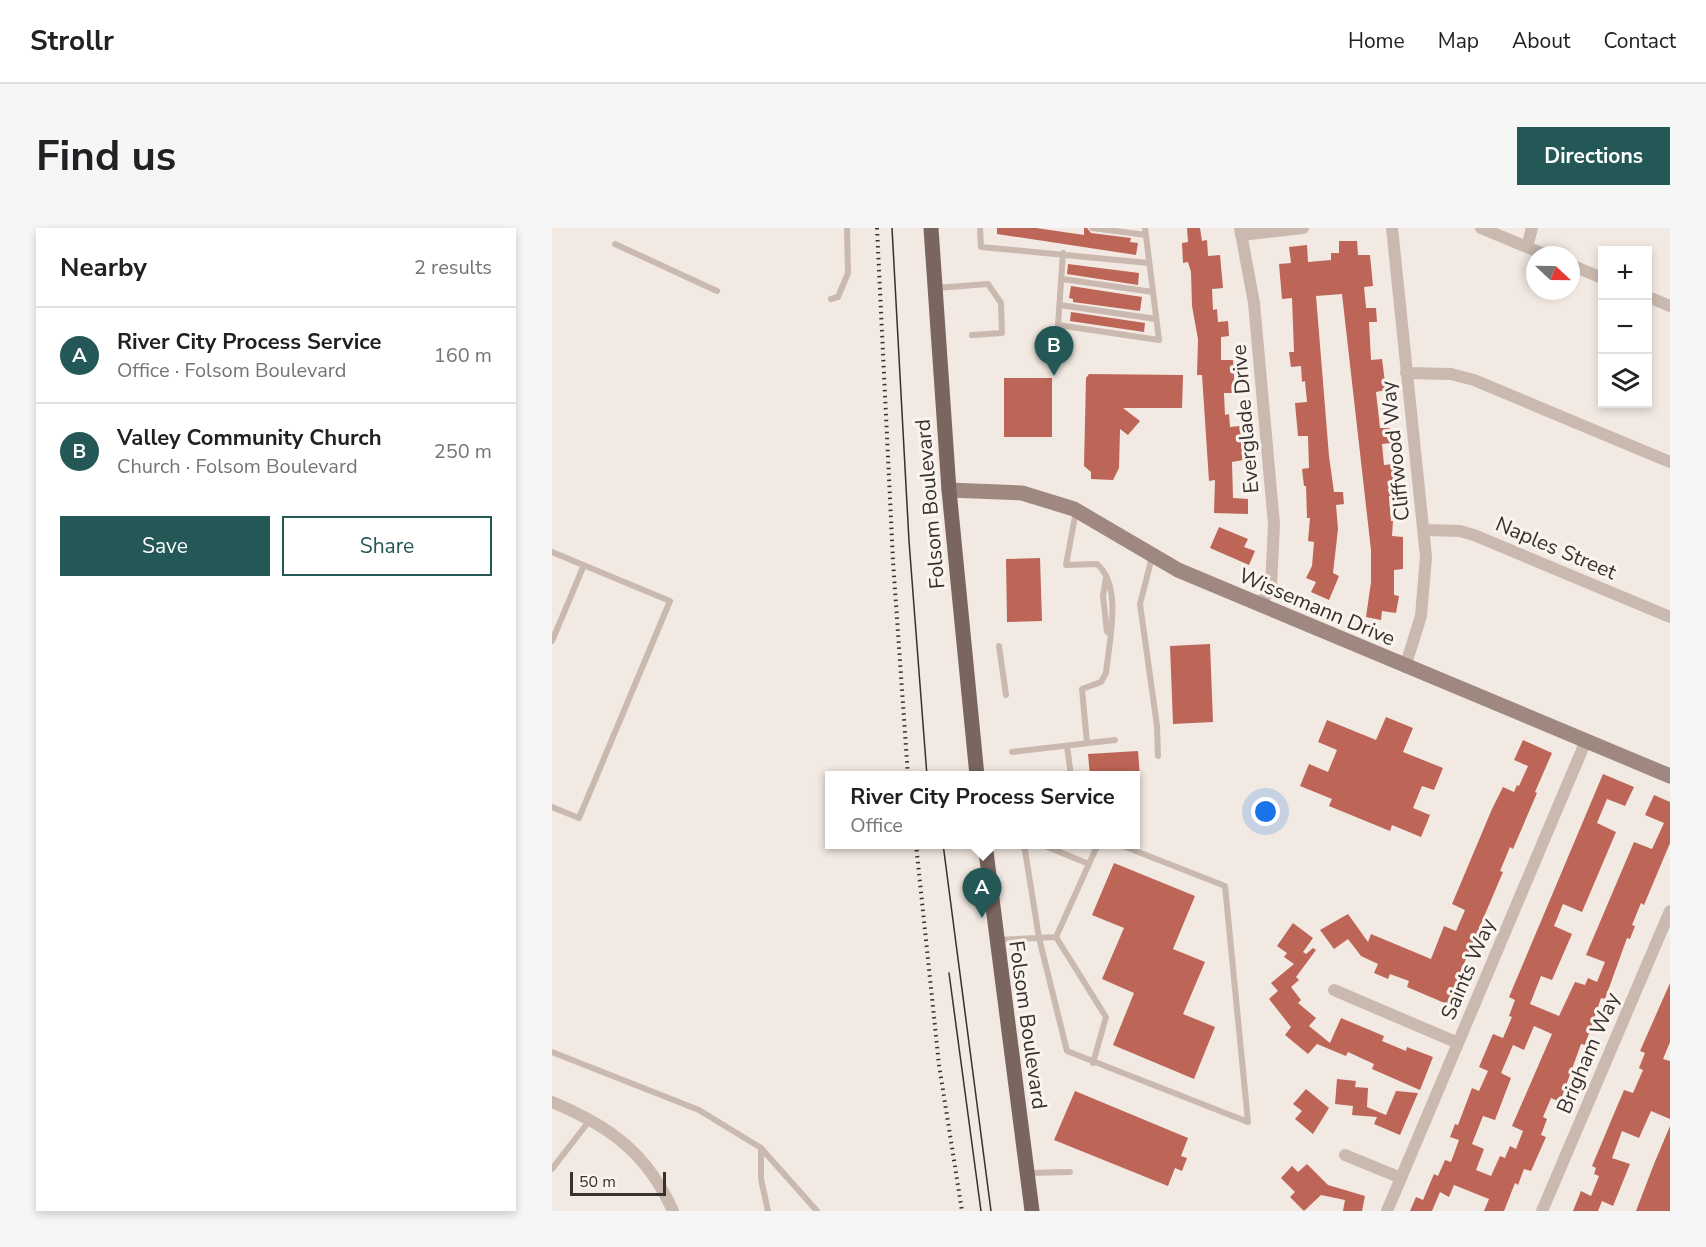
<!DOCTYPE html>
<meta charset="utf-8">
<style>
body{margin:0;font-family:"Nunito Sans",sans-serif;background:#f6f6f6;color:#202124}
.controls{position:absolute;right:18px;top:18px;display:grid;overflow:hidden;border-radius:0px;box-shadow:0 3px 9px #0003}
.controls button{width:54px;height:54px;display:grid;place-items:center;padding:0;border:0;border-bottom:2px solid #e0e0e0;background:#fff;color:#202124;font:30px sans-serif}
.compass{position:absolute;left:974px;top:18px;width:54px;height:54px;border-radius:50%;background:#fff;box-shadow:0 3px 9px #0003;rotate:112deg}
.scale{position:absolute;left:18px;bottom:15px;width:96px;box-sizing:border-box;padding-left:6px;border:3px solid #392f2c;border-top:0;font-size:16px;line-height:21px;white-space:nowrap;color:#392f2c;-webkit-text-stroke:4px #faf4ef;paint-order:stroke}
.you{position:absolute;left:714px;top:584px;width:21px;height:21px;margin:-15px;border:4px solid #fff;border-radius:50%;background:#1a73e8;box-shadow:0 0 0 9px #1a73e833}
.badge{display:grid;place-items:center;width:39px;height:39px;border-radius:50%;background:#245857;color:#fff;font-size:20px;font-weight:700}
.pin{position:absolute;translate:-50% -50px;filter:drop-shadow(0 2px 3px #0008)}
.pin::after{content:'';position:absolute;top:32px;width:21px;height:18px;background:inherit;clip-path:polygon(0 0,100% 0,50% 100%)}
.popup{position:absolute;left:273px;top:543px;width:315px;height:78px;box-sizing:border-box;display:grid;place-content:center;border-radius:0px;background:#fff;filter:drop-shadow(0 2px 4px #0005);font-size:20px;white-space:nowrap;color:#757577}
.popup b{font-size:22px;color:#202124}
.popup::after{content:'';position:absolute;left:50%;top:100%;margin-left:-12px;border:12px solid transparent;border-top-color:#fff}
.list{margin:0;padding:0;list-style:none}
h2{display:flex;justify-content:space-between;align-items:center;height:78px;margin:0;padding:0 24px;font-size:26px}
h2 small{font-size:20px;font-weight:400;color:#757577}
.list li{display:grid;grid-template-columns:39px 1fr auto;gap:18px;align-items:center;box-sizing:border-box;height:96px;padding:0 24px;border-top:2px solid #e0e0e0}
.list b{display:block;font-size:22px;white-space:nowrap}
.list p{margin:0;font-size:20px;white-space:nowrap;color:#757577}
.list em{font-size:20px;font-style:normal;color:#757577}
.actions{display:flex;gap:12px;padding:18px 24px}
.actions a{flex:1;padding:14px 0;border:2px solid #245857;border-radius:0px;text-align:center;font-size:21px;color:#245857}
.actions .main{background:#245857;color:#fff}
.icon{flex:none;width:33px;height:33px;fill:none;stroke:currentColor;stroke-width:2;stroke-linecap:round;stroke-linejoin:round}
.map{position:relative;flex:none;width:1118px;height:983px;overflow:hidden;border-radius:0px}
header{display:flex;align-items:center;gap:36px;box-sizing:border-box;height:84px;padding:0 30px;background:#fff;border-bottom:2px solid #e0e0e0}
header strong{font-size:28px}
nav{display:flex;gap:33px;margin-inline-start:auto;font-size:21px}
.intro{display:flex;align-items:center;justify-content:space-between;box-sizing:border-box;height:144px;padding:0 36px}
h1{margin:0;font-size:42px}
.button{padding:15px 27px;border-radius:0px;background:#245857;color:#fff;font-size:21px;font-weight:700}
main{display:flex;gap:36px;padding:0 36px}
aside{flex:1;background:#fff;border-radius:0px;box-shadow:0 3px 9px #0003}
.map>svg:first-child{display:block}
.building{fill:#bd6556;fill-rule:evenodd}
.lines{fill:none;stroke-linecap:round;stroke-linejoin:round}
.lane{stroke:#cab9af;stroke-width:6}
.street{stroke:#cab9af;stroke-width:12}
.secondary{stroke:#9e8880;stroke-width:15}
.primary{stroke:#7a655f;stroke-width:15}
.tram{stroke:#392f2c;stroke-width:1.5}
.rail{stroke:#392f2c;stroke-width:4;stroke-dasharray:1.5 4.5;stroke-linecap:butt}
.labels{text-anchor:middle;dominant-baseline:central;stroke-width:6;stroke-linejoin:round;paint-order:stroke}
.street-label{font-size:21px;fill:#392f2c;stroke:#faf4ef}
</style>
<header>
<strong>Strollr</strong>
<nav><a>Home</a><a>Map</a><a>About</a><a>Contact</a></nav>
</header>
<div class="intro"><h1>Find us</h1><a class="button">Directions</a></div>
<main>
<aside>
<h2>Nearby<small>2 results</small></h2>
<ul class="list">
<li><span class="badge">A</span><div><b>River City Process Service</b><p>Office · Folsom Boulevard</p></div><em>160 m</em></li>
<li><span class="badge">B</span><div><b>Valley Community Church</b><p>Church · Folsom Boulevard</p></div><em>250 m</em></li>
</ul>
<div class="actions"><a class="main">Save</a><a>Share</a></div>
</aside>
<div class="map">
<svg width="1118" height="983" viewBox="0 0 1118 983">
<rect width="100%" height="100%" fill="#f2e9e2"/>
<path class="building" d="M 445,0 L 484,0 L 532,7 L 532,0 L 535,0 L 539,5 L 579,10 L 578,14 L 586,15 L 584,27 L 445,6 Z
M 635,0 L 648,0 L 650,13 L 655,12 L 656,28 L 668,27 L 671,60 L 660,61 L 661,82 L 665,81 L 666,94 L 676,93 L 677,108 L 669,109 L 669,132 L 681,132 L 683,165 L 672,165 L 673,187 L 677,186 L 678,199 L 688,198 L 691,232 L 680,234 L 681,270 L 696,271 L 696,286 L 662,285 L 663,252 L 657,253 L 650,147 L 645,147 L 646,111 L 640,78 L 639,44 L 636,34 L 631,35 L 630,15 L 636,14 Z
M 787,13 L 805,13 L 806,27 L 818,27 L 821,58 L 812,59 L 814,80 L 824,80 L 825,94 L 817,94 L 819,132 L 830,131 L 834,162 L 824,164 L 828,200 L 838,200 L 839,215 L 830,216 L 832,237 L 841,236 L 844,253 L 845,268 L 837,268 L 839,293 L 841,293 L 840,308 L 851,309 L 851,341 L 842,342 L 842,367 L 847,368 L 844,385 L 830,383 L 829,392 L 814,389 L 819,354 L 819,322 L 790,66 L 764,68 L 777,228 L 782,264 L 791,264 L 792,276 L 784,277 L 786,301 L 781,345 L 787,348 L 777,372 L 759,364 L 764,354 L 754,350 L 760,338 L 762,314 L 756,313 L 758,290 L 755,290 L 754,258 L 752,258 L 750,241 L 757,240 L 756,208 L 746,208 L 743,175 L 755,174 L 753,153 L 750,154 L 749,138 L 739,139 L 737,124 L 742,124 L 740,70 L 730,71 L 727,36 L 739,35 L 737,19 L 755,17 L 756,34 L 779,32 L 779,25 L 787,25 Z
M 516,36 L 587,45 L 586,57 L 515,46 Z
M 519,58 L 590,69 L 588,83 L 521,74 L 521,71 L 517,70 Z
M 519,84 L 593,95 L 592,104 L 518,93 Z
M 537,146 L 631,147 L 630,180 L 571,180 L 588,193 L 576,207 L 568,201 L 567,240 L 561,252 L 539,251 L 539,244 L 532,238 L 534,150 Z
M 452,150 L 500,150 L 500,209 L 452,209 Z
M 667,299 L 696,311 L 692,319 L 703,323 L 697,337 L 658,320 Z
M 488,330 L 490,393 L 455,394 L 454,331 Z
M 658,416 L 661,494 L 621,496 L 618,418 Z
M 834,489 L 861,500 L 851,524 L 891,540 L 882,562 L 870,558 L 861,580 L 878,587 L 869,609 L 840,597 L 838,603 L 777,578 L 780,571 L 748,558 L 757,536 L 776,544 L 785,522 L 766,514 L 775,492 L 824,512 Z
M 971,512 L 1000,525 L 983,564 L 985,565 L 961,621 L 958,619 L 948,643 L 951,644 L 908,745 L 916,748 L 902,779 L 855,759 L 857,753 L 838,746 L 836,751 L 822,745 L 826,736 L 809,728 L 796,711 L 782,721 L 768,702 L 796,686 L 816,714 L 819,706 L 879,731 L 892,698 L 904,703 L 913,682 L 900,676 L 940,581 L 951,559 L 962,564 L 965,557 L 967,558 L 976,538 L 962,532 Z
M 586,523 L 588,548 L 538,548 L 536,526 Z
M 1051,546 L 1082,559 L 1073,578 L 1055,571 L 1045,595 L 1064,604 L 1030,684 L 1011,676 L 1002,698 L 1020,706 L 1000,752 L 989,748 L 978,776 L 1007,788 L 1023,754 L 1033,757 L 1036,750 L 1045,754 L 1053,734 L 1034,727 L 1082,614 L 1100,621 L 1112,595 L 1093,587 L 1102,567 L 1118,574 L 1118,615 L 1092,677 L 1089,675 L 1080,697 L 1083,698 L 1078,711 L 1075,710 L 1053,771 L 1049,770 L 1033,817 L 1029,816 L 1008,874 L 999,870 L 991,889 L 995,891 L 989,907 L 994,909 L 979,943 L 972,941 L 966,957 L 963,955 L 952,983 L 932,983 L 937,971 L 902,957 L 897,969 L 888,964 L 880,983 L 858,983 L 864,969 L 871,972 L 882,946 L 886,948 L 893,932 L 899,934 L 907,912 L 898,909 L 903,896 L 906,897 L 920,860 L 927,863 L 936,843 L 927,839 L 941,806 L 951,810 L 960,789 L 957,788 L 963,772 L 957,769 ZM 982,798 L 1000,806 L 960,898 L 971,903 L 964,921 L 958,918 L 953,930 L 948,928 L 939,948 L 924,942 L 932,921 L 920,916 L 931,888 L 943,892 L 959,850 L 949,845 L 961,817 L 972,822 Z
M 562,635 L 643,668 L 621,721 L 653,734 L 631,786 L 663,799 L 642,851 L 561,817 L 582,765 L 550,751 L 572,700 L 540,687 Z
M 741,695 L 761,710 L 751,724 L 754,726 L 761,720 L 764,722 L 744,749 L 747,752 L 739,759 L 749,772 L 746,775 L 764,790 L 757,798 L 778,815 L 789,790 L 832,808 L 830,813 L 854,823 L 855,819 L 881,829 L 868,862 L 820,841 L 822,836 L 796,824 L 794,828 L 765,816 L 756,826 L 733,807 L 739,799 L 717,771 L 726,763 L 719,755 L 742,736 L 732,729 L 735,725 L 725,718 Z
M 1118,755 L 1118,814 L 1111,831 L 1118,833 L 1118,891 L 1099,883 L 1087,910 L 1070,903 L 1060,930 L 1078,936 L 1061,978 L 1050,973 L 1046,983 L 1021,983 L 1029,963 L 1039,968 L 1047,948 L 1042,946 L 1044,940 L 1040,938 L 1072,862 L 1081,865 L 1091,842 L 1087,840 L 1093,825 L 1088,823 Z
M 785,851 L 804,853 L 803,859 L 816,860 L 815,879 L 834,887 L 844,863 L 866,865 L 848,907 L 822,896 L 825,889 L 800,887 L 801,878 L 783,876 Z
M 754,861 L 777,880 L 761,906 L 743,891 L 750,883 L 741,876 Z
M 523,863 L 636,910 L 629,928 L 635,930 L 630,943 L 623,940 L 616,958 L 502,912 Z
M 1118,898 L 1118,983 L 1084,983 L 1102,936 Z
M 755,936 L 776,957 L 813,968 L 810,983 L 791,983 L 793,972 L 769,967 L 752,983 L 738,969 L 743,964 L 729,950 L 740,938 L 746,944 Z"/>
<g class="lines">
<path class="lane" d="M 428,0 L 429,19 L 597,35
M 540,0 L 594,7
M 63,16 L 165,63
M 511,25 L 506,97 L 607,112 L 593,0
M 510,51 L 601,64
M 384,60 L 436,56 L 449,75 L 450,105 L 420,107
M 279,71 L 286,69 L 296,45 L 295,0
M 508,77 L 604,91
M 524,283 L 514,337 L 545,336 C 571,358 557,414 554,445 L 549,454 L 530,461 L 535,515
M 0,324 L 118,373 L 27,590 L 0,579
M 600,329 L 588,376 L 605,498 L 606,528
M 554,349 L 551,368 L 555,404
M 0,413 L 32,337
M 447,418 L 454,467
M 515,518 L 519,548
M 460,524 L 563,512
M 472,616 L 487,710 L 515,823 L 696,894 L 673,658 L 566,616
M 488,616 L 537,636
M 445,712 L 504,709
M 0,824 L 147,882 L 209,920 L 265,983
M 541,835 L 554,789 L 504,709 L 546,616
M 209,920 L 209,951 L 216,983
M 0,941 L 38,892
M 476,945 L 518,944"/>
<path class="street" d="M 688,0 L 702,75 L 722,296 L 719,359 L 708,377
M 840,0 L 874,329 L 869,388 L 853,439
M 929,0 L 994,27
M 689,7 L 751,0
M 975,19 L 980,0
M 1019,37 L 1050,50
M 1096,69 L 1118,78
M 854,145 L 899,146 L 922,152 L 1118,234
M 872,302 L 908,303 L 922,307 L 1118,389
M 782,762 L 906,815
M 0,874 C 58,898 95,925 121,983
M 793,927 L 849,950
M 835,983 L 1033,515
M 990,983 L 1118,683"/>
<path class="secondary" d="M 397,262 L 470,265 L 522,281 L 626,342 L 1118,548"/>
<path class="primary" d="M 379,0 L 397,262 L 425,548
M 433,616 L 480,983"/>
<path class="tram" d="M 340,0 L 357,313 L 375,548
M 391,616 L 439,983
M 397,745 L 429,983"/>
<path class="rail" d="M 325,0 L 341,333 L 356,548
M 364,616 L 387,837 L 410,983"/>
</g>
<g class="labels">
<g class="street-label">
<text transform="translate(693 191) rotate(-95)">Everglade Drive</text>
<text transform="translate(843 223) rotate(-96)">Cliffwood Way</text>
<text transform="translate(378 276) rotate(-95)">Folsom Boulevard</text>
<text transform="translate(1004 320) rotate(23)">Naples Street</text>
<text transform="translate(765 379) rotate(23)">Wissemann Drive</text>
<text transform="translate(916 741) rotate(-67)">Saints Way</text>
<text transform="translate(476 797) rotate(82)">Folsom Boulevard</text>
<text transform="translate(1036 825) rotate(-67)">Brigham Way</text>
</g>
</g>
</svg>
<div class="controls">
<button>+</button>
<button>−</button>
<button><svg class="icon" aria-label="layers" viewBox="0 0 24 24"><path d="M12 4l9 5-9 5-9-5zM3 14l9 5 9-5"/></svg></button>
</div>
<svg class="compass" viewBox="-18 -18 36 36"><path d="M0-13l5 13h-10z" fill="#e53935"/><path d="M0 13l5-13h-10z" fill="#757577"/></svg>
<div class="scale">50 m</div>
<div class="you"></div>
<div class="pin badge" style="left:430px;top:690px">A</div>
<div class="popup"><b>River City Process Service</b>Office</div>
<div class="pin badge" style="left:502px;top:148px">B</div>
</div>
</main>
